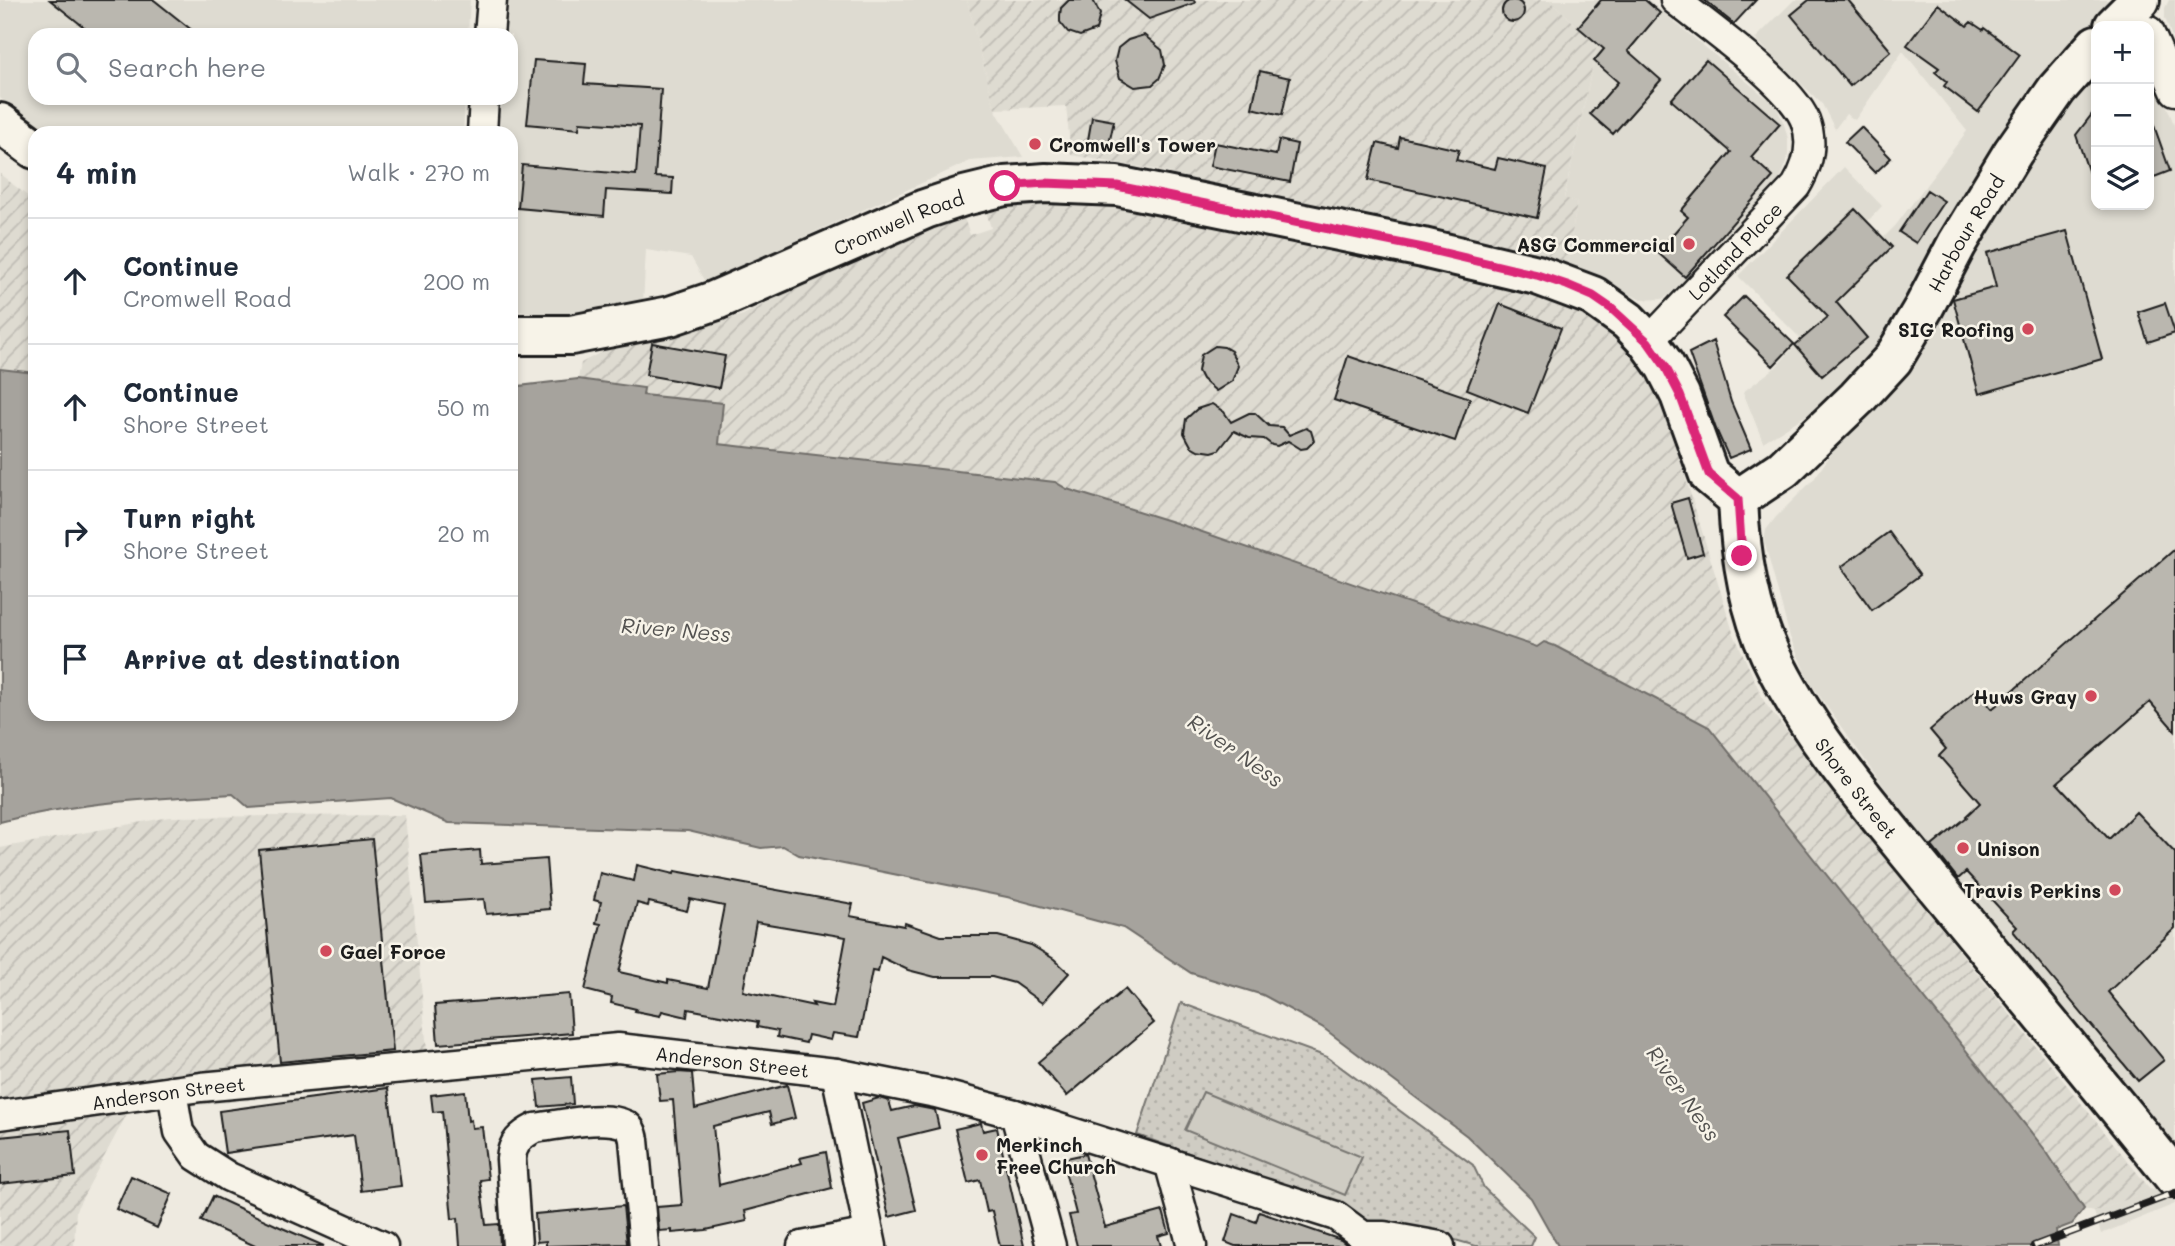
<!DOCTYPE html>
<meta charset="utf-8">
<style>
body{margin:0;font-family:Mali,sans-serif;background:#f2f2f3;color:#1f2937}
.controls{position:absolute;right:21px;top:21px;display:grid;overflow:hidden;border-radius:14px;box-shadow:0 4px 10px #0003}
.controls button{width:63px;height:63px;display:grid;place-items:center;padding:0;border:0;border-bottom:2px solid #e0e1e3;background:#fff;color:#1f2937;font:35px sans-serif}
.stop{position:absolute;width:21px;height:21px;margin:-16px;border:5px solid #db2777;border-radius:50%;background:#fff}
.stop.end{background:#db2777;border-color:#fff;box-shadow:0 2px 7px #0008}
.list{margin:0;padding:0;list-style:none}
h2{display:flex;justify-content:space-between;align-items:center;height:91px;margin:0;padding:0 28px;font-size:30px}
h2 small{font-size:23px;font-weight:400;color:#747a83}
.list li{display:grid;grid-template-columns:46px 1fr auto;gap:21px;align-items:center;box-sizing:border-box;height:126px;padding:0 28px;border-top:2px solid #e0e1e3}
.list b{display:block;font-size:26px;white-space:nowrap}
.list p{margin:0;font-size:23px;white-space:nowrap;color:#747a83}
.list em{font-size:23px;font-style:normal;color:#747a83}
.icon{flex:none;width:38px;height:38px;fill:none;stroke:currentColor;stroke-width:2;stroke-linecap:round;stroke-linejoin:round}
.map{position:relative;flex:none;width:2175px;height:1246px;overflow:hidden}
.search{position:absolute;background:#fff;box-shadow:0 4px 10px #0003;left:28px;top:28px;width:490px;height:77px;display:flex;align-items:center;gap:18px;box-sizing:border-box;padding:0 24px;border-radius:21px;color:#747a83;font-size:26px}
.panel{position:absolute;background:#fff;box-shadow:0 4px 10px #0003;left:28px;top:126px;width:490px;height:595px;border-radius:21px}
.map>svg:first-child{display:block}
.built{fill:#dedbd1}
.industrial{fill:url(#industrial-furrows)}
.grass{fill:url(#grass-dots);stroke:#767470;stroke-width:2}
.park{fill:#cfccc3;stroke:#767470;stroke-width:2}
.water{fill:#a6a39d;stroke:#6f6d69;stroke-width:2}
.building{fill:#bab7af;stroke:#1c1c1c;stroke-width:2;fill-rule:evenodd}
.lines{fill:none;stroke-linecap:round;stroke-linejoin:round}
.street-casing{stroke:#1c1c1c;stroke-width:33}
.secondary-casing{stroke:#1c1c1c;stroke-width:44}
.street{stroke:#f7f3e8;stroke-width:28}
.secondary{stroke:#f7f3e8;stroke-width:38}
.rail-casing{stroke:#1c1c1c;stroke-width:8}
.rail{stroke:#f7f3e8;stroke-width:5;stroke-dasharray:16;stroke-linecap:butt}
.route{stroke:#db2777;stroke-width:9}
.poi-dot{fill:#d1495b;stroke:#f7f3e8;stroke-width:2.5}
.labels{text-anchor:middle;dominant-baseline:central;stroke-width:5;stroke-linejoin:round;paint-order:stroke}
.poi-label{font-size:19px;font-weight:bold;fill:#1c1c1c;stroke:#f7f3e8;text-anchor:start}
.street-label{font-size:19px;fill:#1c1c1c;stroke:#f7f3e8}
.water-label{font-size:21px;font-style:italic;fill:#535250;stroke:#f7f3e8}
</style>
<div class="map">
<svg width="2175" height="1246" viewBox="0 0 2175 1246">
<defs>
<pattern id="industrial-furrows" width="10" height="10" patternUnits="userSpaceOnUse" patternTransform="scale(1.75)"><rect width="10" height="10" fill="#dedbd1"/><path d="M-1 1l2-2M0 10L10 0M9 11l2-2" fill="none" stroke="#bebbb3"/></pattern>
<pattern id="grass-dots" width="8" height="8" patternUnits="userSpaceOnUse" patternTransform="scale(1.75)"><rect width="8" height="8" fill="#cfccc3"/><path d="M2 2h.1M6 6h.1" fill="none" stroke="#b1afa7" stroke-width="1.8" stroke-linecap="round"/></pattern>
</defs>
<rect width="100%" height="100%" fill="#eeeae0"/>
<filter id="ink" filterUnits="userSpaceOnUse"><feTurbulence type="fractalNoise" baseFrequency=".0143" numOctaves="2"/><feDisplacementMap in="SourceGraphic" scale="14" xChannelSelector="R" yChannelSelector="G"/><feConvolveMatrix kernelMatrix="1 2 1 2 8 2 1 2 1" color-interpolation-filters="sRGB"/></filter>
<g filter="url(#ink)">
<path class="built" d="M 0,0 L 470,0 L 468,35 L 35,35 L 35,98 L 465,98 L 463,133 L 44,133 L 0,98 Z
M 508,0 L 967,0 L 995,109 L 1023,157 L 970,161 L 705,282 L 691,257 L 646,250 L 643,303 L 551,316 L 511,310 L 511,133 L 499,133 L 501,98 L 511,98 L 511,35 L 505,35 Z
M 1550,0 L 1648,0 L 1769,100 L 1778,110 L 1784,124 L 1788,139 L 1788,155 L 1784,170 L 1778,182 L 1768,195 L 1669,295 L 1662,299 L 1641,300 L 1588,273 L 1567,265 L 1577,202 L 1564,199 L 1597,45 Z
M 1794,0 L 2113,0 L 2069,49 L 1965,197 L 1884,338 L 1865,362 L 1824,404 L 1763,442 L 1743,392 L 1776,367 L 1801,339 L 1738,276 L 1844,167 L 1882,206 L 1868,221 L 1884,237 L 1896,225 L 1967,131 L 1903,51 L 1855,120 L 1846,114 L 1835,129 L 1822,104 L 1755,39 Z
M 2169,0 L 2175,0 L 2175,45 L 2165,18 L 2165,8 Z
M 2149,61 L 2175,127 L 2175,1154 L 1895,802 L 1827,707 L 1808,679 L 1790,637 L 1764,541 L 1766,530 L 1776,517 L 1814,479 L 1842,438 L 1916,358 L 1944,315 L 1957,286 L 1995,217 L 2058,124 L 2058,118 L 2096,70 L 2096,205 L 2149,205 Z
M 2175,1180 L 2175,1204 L 2101,1234 L 2094,1212 Z"/>
<path class="industrial" d="M 967,0 L 1550,0 L 1597,45 L 1564,198 L 1577,202 L 1567,265 L 1526,253 L 1201,182 L 1157,170 L 1071,155 L 1066,106 L 995,109 Z
M 0,174 L 35,202 L 35,373 L 0,369 Z
M 1069,201 L 1104,204 L 1477,278 L 1548,297 L 1577,309 L 1609,333 L 1634,358 L 1651,381 L 1664,408 L 1733,632 L 1765,703 L 1871,841 L 2151,1190 L 2094,1212 L 2084,1209 L 2046,1151 L 1709,727 L 1543,645 L 1538,647 L 1176,523 L 1067,489 L 1055,482 L 719,444 L 723,403 L 643,395 L 644,388 L 578,379 L 581,363 L 607,349 L 706,326 L 743,315 L 838,266 L 894,242 L 964,218 L 970,235 L 991,228 L 986,211 L 1013,205 Z
M 405,815 L 430,1082 L 128,1112 L 76,1210 L 74,1246 L 0,1246 L 0,848 L 170,817 Z"/>
<path class="grass" d="M 1181,1003 L 1327,1057 L 1473,1165 L 1484,1188 L 1535,1237 L 1531,1246 L 1476,1246 L 1403,1225 L 1370,1225 L 1344,1207 L 1137,1135 Z"/>
<path class="park" d="M 1203,1092 L 1362,1157 L 1345,1195 L 1185,1130 Z"/>
<path class="water" d="M 0,369 L 35,373 L 35,714 L 511,714 L 511,387 L 578,379 L 644,388 L 643,395 L 723,403 L 719,444 L 1055,482 L 1067,489 L 1176,523 L 1537,647 L 1544,642 L 1555,646 L 1709,727 L 2046,1151 L 2084,1209 L 2072,1224 L 2056,1230 L 2058,1246 L 1558,1246 L 1531,1198 L 1467,1136 L 1322,1027 L 1263,995 L 1191,973 L 1123,928 L 1007,897 L 799,855 L 783,846 L 761,848 L 688,831 L 449,823 L 391,798 L 249,808 L 233,794 C 156,798 75,802 0,822 Z"/>
<path class="building" d="M1502 11a11 11 0 1 1 22 0a11 11 0 1 1-22 0Z
M 50,0 L 154,0 L 198,35 L 94,35 Z
M 1069,0 L 1093,0 L 1100,14 L 1096,30 L 1080,36 L 1068,32 L 1060,22 L 1060,15 L 1061,8 Z
M 1125,0 L 1194,0 L 1195,3 L 1149,19 Z
M 1601,0 L 1645,0 L 1660,13 L 1628,51 L 1661,80 L 1613,134 L 1590,114 L 1618,82 L 1594,61 L 1604,49 L 1578,27 Z
M 1704,0 L 1756,0 L 1734,24 Z
M 1809,0 L 1848,0 L 1891,51 L 1850,86 L 1791,15 Z
M 1938,4 L 1967,26 L 1971,22 L 1983,30 L 1984,28 L 2020,55 L 1978,112 L 1944,86 L 1947,82 L 1935,72 L 1939,68 L 1907,45 Z
M 1144,35 L 1162,50 L 1165,65 L 1159,79 L 1152,85 L 1135,87 L 1120,78 L 1115,61 L 1118,48 L 1128,40 Z
M 534,60 L 586,64 L 584,84 L 661,89 L 655,177 L 673,178 L 672,194 L 606,190 L 604,216 L 518,208 L 522,165 L 636,175 L 640,126 L 580,122 L 579,129 L 527,124 Z
M 1706,60 L 1780,124 L 1751,157 L 1773,177 L 1685,277 L 1657,252 L 1688,217 L 1681,211 L 1731,152 L 1671,100 Z
M 1260,71 L 1290,78 L 1282,115 L 1252,108 Z
M 2096,109 L 2096,185 L 2093,185 L 2076,135 Z
M 1092,117 L 1114,121 L 1109,144 L 1088,140 Z
M 2149,120 L 2152,120 L 2170,171 L 2149,179 Z
M 1861,127 L 1891,158 L 1875,173 L 1845,142 Z
M 1400,137 L 1459,150 L 1456,160 L 1495,169 L 1498,158 L 1547,169 L 1537,218 L 1368,180 L 1377,143 L 1398,148 Z
M 1279,140 L 1297,144 L 1290,182 L 1210,166 L 1215,143 L 1276,155 Z
M 1927,190 L 1944,201 L 1916,243 L 1899,232 Z
M 1855,209 L 1892,247 L 1836,302 L 1867,338 L 1822,376 L 1795,345 L 1828,317 L 1787,275 Z
M 2067,231 L 2102,359 L 1979,394 L 1953,299 L 1996,287 L 1987,253 Z
M 1744,296 L 1794,344 L 1773,366 L 1723,317 Z
M 2165,303 L 2175,333 L 2148,342 L 2138,312 Z
M 1500,304 L 1561,328 L 1528,413 L 1467,389 Z
M 1713,341 L 1731,402 L 1751,449 L 1729,458 L 1716,429 L 1689,353 Z
M 652,343 L 725,356 L 719,388 L 646,375 Z
M 1215,346 L 1224,347 L 1231,351 L 1238,366 L 1232,381 L 1216,391 L 1202,379 L 1198,371 L 1201,355 Z
M 1348,356 L 1470,398 L 1455,441 L 1334,400 Z
M 1212,404 L 1224,412 L 1231,422 L 1249,413 L 1255,413 L 1269,426 L 1282,427 L 1289,435 L 1306,428 L 1311,431 L 1314,441 L 1307,448 L 1301,449 L 1288,441 L 1277,446 L 1272,445 L 1264,439 L 1249,438 L 1234,431 L 1219,450 L 1212,452 L 1198,450 L 1191,446 L 1184,433 L 1186,419 L 1197,409 Z
M 1688,498 L 1703,553 L 1687,558 L 1671,503 Z
M 1889,532 L 1920,575 L 1872,610 L 1841,567 Z
M 2175,549 L 2175,731 L 2150,702 L 2057,783 L 2109,839 L 2136,812 L 2175,853 L 2175,928 L 2108,992 L 2164,1060 L 2138,1081 L 2013,931 L 2017,927 L 1966,872 L 1958,879 L 1932,846 L 1967,817 L 1966,816 L 1980,803 L 1939,756 L 1946,749 L 1930,730 L 1976,690 L 1992,709 Z
M 372,839 L 393,1051 L 280,1062 L 259,850 Z
M 480,850 L 481,864 L 546,859 L 550,909 L 486,914 L 484,899 L 426,903 L 421,855 Z
M 637,865 L 674,874 L 675,871 L 853,904 L 850,916 L 904,926 L 905,923 L 941,936 L 998,936 L 1031,945 L 1054,959 L 1069,973 L 1042,1003 L 1014,983 L 992,977 L 935,977 L 908,970 L 881,957 L 878,972 L 872,971 L 859,1037 L 833,1033 L 831,1040 L 808,1035 L 806,1043 L 777,1037 L 778,1031 L 757,1027 L 758,1022 L 688,1009 L 687,1017 L 662,1011 L 660,1016 L 635,1011 L 636,1009 L 611,1003 L 612,997 L 585,990 L 601,924 L 596,923 L 601,902 L 594,900 L 600,873 L 634,881 ZM 690,899 L 724,906 L 708,988 L 668,980 L 668,983 L 619,972 L 637,903 L 648,906 L 649,902 L 687,911 ZM 756,922 L 846,937 L 833,1007 L 812,1003 L 814,1006 L 743,991 Z
M 1125,989 L 1154,1023 L 1067,1096 L 1038,1062 Z
M 569,994 L 572,1033 L 438,1044 L 435,1005 Z
M 678,1072 L 692,1073 L 695,1109 L 787,1085 L 795,1118 L 772,1124 L 769,1112 L 713,1126 L 719,1185 L 802,1163 L 800,1158 L 826,1152 L 832,1188 L 745,1211 L 747,1221 L 706,1230 L 672,1233 L 672,1230 L 659,1231 L 657,1207 L 682,1205 L 673,1100 L 660,1101 L 657,1074 Z
M 571,1077 L 573,1104 L 539,1107 L 536,1080 Z
M 388,1088 L 401,1186 L 361,1191 L 354,1135 L 225,1153 L 219,1111 Z
M 465,1091 L 468,1121 L 471,1120 L 472,1128 L 482,1127 L 488,1179 L 480,1180 L 486,1225 L 499,1224 L 500,1246 L 460,1246 L 458,1218 L 452,1219 L 442,1111 L 433,1112 L 431,1095 Z
M 879,1098 L 889,1101 L 892,1111 L 914,1106 L 935,1110 L 939,1128 L 898,1138 L 916,1210 L 889,1217 L 862,1103 Z
M 981,1123 L 983,1131 L 997,1128 L 1024,1246 L 1000,1246 L 992,1211 L 987,1212 L 980,1180 L 968,1183 L 955,1129 Z
M 70,1130 L 75,1176 L 0,1184 L 0,1137 Z
M 1085,1154 L 1105,1227 L 1163,1211 L 1169,1233 L 1158,1236 L 1161,1246 L 1077,1246 L 1069,1215 L 1076,1214 L 1062,1159 Z
M 131,1176 L 172,1194 L 157,1228 L 116,1209 Z
M 213,1196 L 280,1227 L 324,1246 L 255,1246 L 201,1221 Z
M 623,1206 L 627,1244 L 546,1246 L 546,1241 L 537,1242 L 535,1214 Z
M 1259,1212 L 1341,1240 L 1348,1246 L 1235,1246 L 1225,1242 L 1234,1214 L 1256,1222 Z"/>
<g class="lines">
<defs>
<g id="street">
<path d="M 2149,31 L 2175,91"/>
<path d="M 489,35 L 492,0"/>
<path d="M 482,133 L 484,98"/>
<path id="s1" d="M 1648,342 L 1796,186 C 1808,166 1814,143 1805,120 C 1790,84 1708,26 1675,0"/>
<path d="M 836,1073 L 872,1246"/>
<path d="M 172,1091 L 179,1132 L 196,1156 L 229,1177 L 383,1246"/>
<path d="M 1015,1114 L 1051,1246"/>
<path id="s2" d="M 0,1115 L 201,1087 L 618,1048 L 836,1073 L 936,1093 L 1015,1114 L 1336,1216 L 1363,1236 L 1384,1236 L 1440,1246"/>
<path d="M 1169,1162 L 1192,1246"/>
<path d="M 517,1246 L 511,1159 C 512,1143 521,1135 535,1128 C 559,1125 605,1114 626,1125 C 631,1128 633,1134 634,1140 L 644,1246"/>
<path d="M 802,1246 L 869,1233"/>
</g>
<g id="secondary">
<path d="M 2114,26 L 2140,0"/>
<path d="M 0,123 L 35,149"/>
<path id="s3" d="M 511,335 L 571,335 L 670,316 L 714,301 L 925,209 L 964,196 L 1005,186 L 1046,183 L 1117,186 L 1423,248 L 1537,275 L 1593,296 L 1628,321 L 1648,342 L 1665,366 L 1680,395 L 1709,475 L 1738,499 C 1740,551 1748,607 1770,654 C 1810,739 1874,810 1933,883 C 2014,981 2095,1079 2175,1178"/>
<path id="s4" d="M 1738,499 L 1783,469 L 1857,398 L 1893,359 L 1924,307 L 1957,244 L 2013,152 L 2057,89 L 2096,45"/>
</g>
</defs>
<use href="#street" class="street-casing"/>
<use href="#secondary" class="secondary-casing"/>
<use href="#street" class="street"/>
<use href="#secondary" class="secondary"/>
<defs>
<path id="rail" d="M 2034,1246 L 2175,1193"/>
</defs>
<use href="#rail" class="rail-casing"/>
<use href="#rail" class="rail"/>
</g>
</g>
<g class="lines" filter="url(#ink)">
<path class="route" d="M 1005,186 L 1045,183 L 1117,186 L 1423,248 L 1537,275 L 1567,285 L 1593,296 L 1612,309 L 1648,342 L 1665,366 L 1680,395 L 1709,474 L 1738,499 L 1742,556"/>
</g>
<g class="poi-dot">
<circle cx="1035" cy="144" r="7"/>
<circle cx="1689" cy="244" r="7"/>
<circle cx="2028" cy="329" r="7"/>
<circle cx="2091" cy="696" r="7"/>
<circle cx="1963" cy="848" r="7"/>
<circle cx="2115" cy="890" r="7"/>
<circle cx="326" cy="951" r="7"/>
<circle cx="982" cy="1155" r="7"/>
</g>
<g class="labels">
<g class="poi-label">
<text x="1049" y="144">Cromwell's Tower</text>
<text x="1675" y="244" text-anchor="end">ASG Commercial</text>
<text x="2014" y="329" text-anchor="end">SIG Roofing</text>
<text x="2077" y="696" text-anchor="end">Huws Gray</text>
<text x="1977" y="848">Unison</text>
<text x="2101" y="890" text-anchor="end">Travis Perkins</text>
<text x="340" y="951">Gael Force</text>
<text x="996" y="1144">Merkinch<tspan x="996" dy="22">Free Church</tspan></text>
</g>
<g class="street-label">
<text stroke="none"><textPath href="#s3" startOffset="408">Cromwell Road</textPath></text>
<text stroke="none"><textPath href="#s4" startOffset="355">Harbour Road</textPath></text>
<text stroke="none"><textPath href="#s1" startOffset="126">Lotland Place</textPath></text>
<text stroke="none"><textPath href="#s3" startOffset="1698">Shore Street</textPath></text>
<text stroke="none"><textPath href="#s2" startOffset="737">Anderson Street</textPath></text>
<text stroke="none"><textPath href="#s2" startOffset="170">Anderson Street</textPath></text>
</g>
<g class="water-label">
<text transform="translate(676 629) rotate(5)">River Ness</text>
<text transform="translate(1236 750) rotate(35)">River Ness</text>
<text transform="translate(1684 1093) rotate(55)">River Ness</text>
</g>
</g>
</svg>
<div class="controls">
<button>+</button>
<button>−</button>
<button><svg class="icon" aria-label="layers" viewBox="0 0 24 24"><path d="M12 4l9 5-9 5-9-5zM3 14l9 5 9-5"/></svg></button>
</div>
<div class="stop" style="left:1005px;top:186px"></div>
<div class="stop end" style="left:1742px;top:556px"></div>
<div class="search"><svg class="icon" aria-label="search" viewBox="0 0 24 24"><circle cx="10" cy="10" r="6"/><path d="M15 15l6 6"/></svg>Search here</div>
<section class="panel">
<h2>4 min<small>Walk · 270 m</small></h2>
<ul class="list">
<li><svg class="icon" aria-label="ahead" viewBox="0 0 24 24"><path d="M12 20V5M6 11l6-6 6 6"/></svg><div><b>Continue</b><p>Cromwell Road</p></div><em>200 m</em></li>
<li><svg class="icon" aria-label="ahead" viewBox="0 0 24 24"><path d="M12 20V5M6 11l6-6 6 6"/></svg><div><b>Continue</b><p>Shore Street</p></div><em>50 m</em></li>
<li><svg class="icon" aria-label="right" viewBox="0 0 24 24"><path d="M7 20v-9h11M14 6l5 5-5 5"/></svg><div><b>Turn right</b><p>Shore Street</p></div><em>20 m</em></li>
<li><svg class="icon" aria-label="arrive" viewBox="0 0 24 24"><path d="M6 21V4h12l-3 4 3 4H6"/></svg><div><b>Arrive at destination</b></div></li>
</ul>
</section>
</div>
